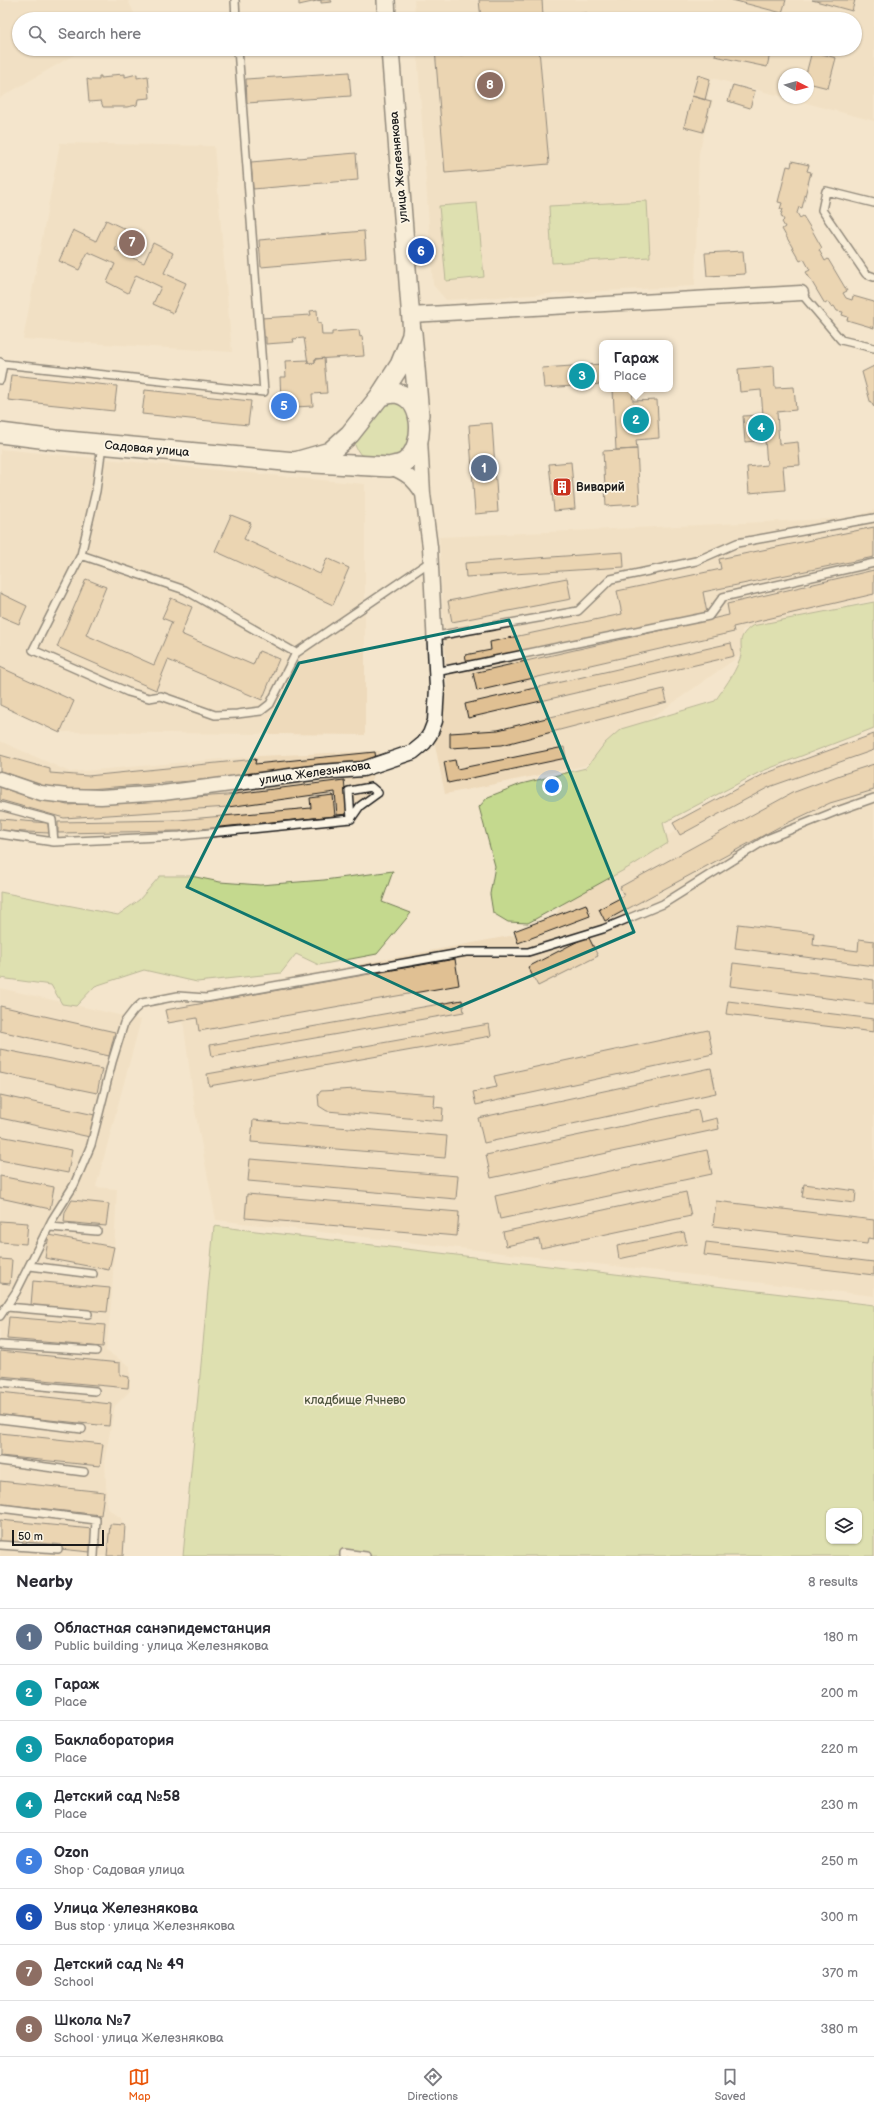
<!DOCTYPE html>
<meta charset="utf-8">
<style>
body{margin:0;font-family:"Balsamiq Sans",sans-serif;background:#f7f7f7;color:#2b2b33}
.controls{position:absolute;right:12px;bottom:12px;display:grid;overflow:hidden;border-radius:8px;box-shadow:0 1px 3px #0004}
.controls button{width:36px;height:36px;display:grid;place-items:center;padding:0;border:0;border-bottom:1px solid #e1e1e2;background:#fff;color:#2b2b33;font:20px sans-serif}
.compass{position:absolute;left:778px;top:68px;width:36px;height:36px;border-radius:50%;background:#fff;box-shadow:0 1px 3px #0004;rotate:96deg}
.scale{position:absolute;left:12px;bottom:10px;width:92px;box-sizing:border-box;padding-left:4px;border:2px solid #1c1c1c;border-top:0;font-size:11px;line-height:14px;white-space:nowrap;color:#1c1c1c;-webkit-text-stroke:3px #fcf5e5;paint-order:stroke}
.you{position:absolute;left:552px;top:786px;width:14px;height:14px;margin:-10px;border:3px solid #fff;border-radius:50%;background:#1a73e8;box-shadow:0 0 0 6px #1a73e833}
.badge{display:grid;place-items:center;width:26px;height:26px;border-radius:50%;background:#ea580c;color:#fff;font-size:13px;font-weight:700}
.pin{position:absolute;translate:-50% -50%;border:2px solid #fff;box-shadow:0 1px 4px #0006}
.popup{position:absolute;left:599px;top:340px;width:74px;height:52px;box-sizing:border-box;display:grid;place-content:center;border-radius:8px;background:#fff;filter:drop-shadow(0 1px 3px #0005);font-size:13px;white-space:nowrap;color:#7c7c81}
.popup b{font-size:15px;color:#2b2b33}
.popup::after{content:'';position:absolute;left:50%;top:100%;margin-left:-8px;border:8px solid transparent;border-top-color:#fff}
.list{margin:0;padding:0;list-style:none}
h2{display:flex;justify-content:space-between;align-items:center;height:52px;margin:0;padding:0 16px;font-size:17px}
h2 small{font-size:13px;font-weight:400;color:#7c7c81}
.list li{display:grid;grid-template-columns:26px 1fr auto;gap:12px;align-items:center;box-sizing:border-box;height:56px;padding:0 16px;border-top:1px solid #e1e1e2}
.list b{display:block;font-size:15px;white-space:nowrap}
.list p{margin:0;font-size:13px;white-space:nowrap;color:#7c7c81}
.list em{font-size:13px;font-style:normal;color:#7c7c81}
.icon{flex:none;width:22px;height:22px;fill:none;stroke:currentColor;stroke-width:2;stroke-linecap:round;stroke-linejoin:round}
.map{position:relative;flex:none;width:874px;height:1556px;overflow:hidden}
.search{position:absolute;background:#fff;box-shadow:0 1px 3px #0004;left:12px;right:12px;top:12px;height:44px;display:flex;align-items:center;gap:10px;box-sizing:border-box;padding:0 14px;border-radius:22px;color:#7c7c81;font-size:15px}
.sheet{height:500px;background:#fff}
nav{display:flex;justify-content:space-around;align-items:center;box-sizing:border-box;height:56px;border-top:1px solid #e1e1e2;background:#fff;font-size:11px;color:#7c7c81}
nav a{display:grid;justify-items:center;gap:2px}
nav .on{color:#ea580c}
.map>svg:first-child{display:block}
.built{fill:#eedabb}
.green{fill:#c4d98e;stroke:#707a55;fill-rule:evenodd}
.building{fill:#e0c093;stroke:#1c1c1c}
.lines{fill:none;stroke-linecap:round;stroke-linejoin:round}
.service-casing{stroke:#1c1c1c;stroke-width:10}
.minor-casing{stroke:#1c1c1c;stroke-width:17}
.tertiary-casing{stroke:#1c1c1c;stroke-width:20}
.secondary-casing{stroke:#1c1c1c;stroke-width:22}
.service{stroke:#fcf5e5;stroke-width:7}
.minor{stroke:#fcf5e5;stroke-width:14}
.tertiary{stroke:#fcf5e5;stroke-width:17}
.secondary{stroke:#fcf5e5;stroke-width:19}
.marked{fill:none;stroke:#0f766e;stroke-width:3;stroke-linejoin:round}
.labels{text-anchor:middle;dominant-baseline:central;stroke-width:3.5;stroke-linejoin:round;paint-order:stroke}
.street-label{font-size:12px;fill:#1c1c1c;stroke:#fcf5e5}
.poi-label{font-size:12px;font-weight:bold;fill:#1c1c1c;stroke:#fcf5e5;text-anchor:start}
.park-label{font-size:12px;fill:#4e553e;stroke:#fcf5e5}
</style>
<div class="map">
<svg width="874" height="1556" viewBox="0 0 874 1556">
<rect width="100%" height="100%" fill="#f4e5cc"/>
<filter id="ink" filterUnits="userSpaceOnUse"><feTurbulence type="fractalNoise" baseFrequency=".025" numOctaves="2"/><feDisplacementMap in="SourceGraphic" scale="8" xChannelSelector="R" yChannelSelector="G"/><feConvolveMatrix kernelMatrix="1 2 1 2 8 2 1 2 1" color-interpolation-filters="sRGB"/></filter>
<g filter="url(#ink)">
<path class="built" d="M 0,0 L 128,0 L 136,17 L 133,19 L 19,19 L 19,49 L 84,49 L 0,98 Z
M 414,0 L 874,0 L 874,121 L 787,98 L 808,98 L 808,74 L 784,74 L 784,97 L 712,78 L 707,99 L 713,101 L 699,153 L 695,286 L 446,300 L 433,285 L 417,49 L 855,49 L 855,19 L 415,19 Z
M 60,143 L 214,146 L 232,352 L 23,339 Z
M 0,449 L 365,484 L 365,735 L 58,732 L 0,705 Z
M 874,510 L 874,600 L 742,630 L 745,652 L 584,766 L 445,794 L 434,740 L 447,686 L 439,537 L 851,518 Z
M 0,741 L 70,772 L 258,756 L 380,751 L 368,797 L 349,822 L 174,839 L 0,840 Z
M 874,741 L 874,1296 L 216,1220 L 195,1111 L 180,998 L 542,930 L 583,881 L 767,782 Z
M 0,988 L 141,1020 L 96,1187 L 117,1189 L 112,1295 L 106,1351 L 130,1366 L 130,1391 L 115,1406 L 105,1458 L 107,1508 L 121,1518 L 124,1529 L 122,1556 L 0,1556 Z"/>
<path class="green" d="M 647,201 L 650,257 L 552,263 L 549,206 Z
M 477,203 L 484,277 L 446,281 L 439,206 Z
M 393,400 L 407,408 L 413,435 L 401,456 C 388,460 366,465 358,451 C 356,448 354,444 356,440 C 360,429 377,412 384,402 Z
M 874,602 L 874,728 L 760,772 L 663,823 L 668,843 L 633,865 L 528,923 L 508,922 L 493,913 L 490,894 L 495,866 L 479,807 L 488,797 L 521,784 L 586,768 L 605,743 L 621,729 L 715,701 C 723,689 734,675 739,661 C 746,646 733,640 752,626 Z
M 393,871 L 382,902 L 411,913 L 377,954 L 319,965 L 296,954 L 281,973 L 197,982 L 144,970 L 95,986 L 76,1006 L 62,1004 L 51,985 L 0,978 L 0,892 L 118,915 L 139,900 L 160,876 L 191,876 L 220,882 L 260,885 L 324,880 Z
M 214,1226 L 874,1305 L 874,1556 L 183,1556 ZM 829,1511 L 859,1511 L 859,1541 L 829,1541 Z"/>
<path class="building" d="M 299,0 L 331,0 L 332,2 L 321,3 L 321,0 L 299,5 Z
M 479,0 L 542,0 L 543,16 L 587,13 L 588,19 L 481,19 Z
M 732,0 L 786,0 L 782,13 Z
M 812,0 L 855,0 L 852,11 Z
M 435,49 L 459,49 L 460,55 L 519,49 L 539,49 L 549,164 L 445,173 Z
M 716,49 L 771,49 L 767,67 L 715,56 Z
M 812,51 L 836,58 L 828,88 L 808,83 L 808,74 L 806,74 Z
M 349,72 L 351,96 L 247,103 L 246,79 Z
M 125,74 L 125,77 L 137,74 L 137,78 L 148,76 L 150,98 L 138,99 L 137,105 L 127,107 L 103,107 L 101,101 L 89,102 L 87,79 L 90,80 L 99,80 L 99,76 L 101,76 L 101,78 L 111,77 L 111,75 Z
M 698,75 L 710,79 L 705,100 L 692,96 Z
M 733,85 L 755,91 L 750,108 L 728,101 Z
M 692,96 L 711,101 L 703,132 L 684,127 Z
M 356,153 L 358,180 L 253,189 L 251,162 Z
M 792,161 L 809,165 L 807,171 L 811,172 L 802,208 L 799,207 L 797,213 L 800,218 L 803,216 L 813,232 L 822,248 L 819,250 L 825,261 L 828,259 L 847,291 L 843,293 L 846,298 L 852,300 L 853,296 L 874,302 L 874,328 L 847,320 L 848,317 L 842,315 L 843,312 L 837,311 L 834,306 L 831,307 L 828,302 L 825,304 L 806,272 L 810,270 L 804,259 L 800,261 L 782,229 L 785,227 L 782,222 L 784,220 L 781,215 L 783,209 L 780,209 L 782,203 L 778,202 L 787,166 L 791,167 Z
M 106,220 L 125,229 L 115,250 L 144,263 L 153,243 L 173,253 L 164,273 L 186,283 L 173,313 L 153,304 L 161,287 L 136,275 L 128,293 L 107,282 L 115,264 L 88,252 L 79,270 L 59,261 L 73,230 L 96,241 Z
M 364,231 L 366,258 L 261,267 L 259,240 Z
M 743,251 L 745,274 L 707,276 L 705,253 Z
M 317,310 L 318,323 L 321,323 L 322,335 L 332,335 L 332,332 L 359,330 L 360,337 L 362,336 L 364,356 L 315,359 L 315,363 L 308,363 L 304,338 L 293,339 L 294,342 L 266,344 L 266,337 L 263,337 L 261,318 L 311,315 L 310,311 Z
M 324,358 L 327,393 L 312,394 L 313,406 L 295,407 L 296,413 L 277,414 L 276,400 L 281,400 L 280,377 L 286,377 L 285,361 L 308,360 L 308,363 L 315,363 L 315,359 Z
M 602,364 L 602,384 L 544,388 L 542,368 Z
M 774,366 L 775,388 L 794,387 L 796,410 L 777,412 L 779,444 L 798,442 L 800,465 L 783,466 L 785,490 L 749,493 L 747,467 L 767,465 L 765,440 L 745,442 L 743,416 L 763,415 L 761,390 L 740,392 L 738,369 Z
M 874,366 L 874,407 L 870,401 L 862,372 Z
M 11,375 L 117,386 L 114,411 L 8,400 Z
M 613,389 L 632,389 L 633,401 L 657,400 L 659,438 L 636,440 L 637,449 L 616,450 Z
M 145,390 L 251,401 L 248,425 L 142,414 Z
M 492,423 L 498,512 L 475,514 L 469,425 Z
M 637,449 L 640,504 L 606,506 L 603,451 Z
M 571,462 L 575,509 L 554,511 L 549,464 Z
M 231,515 L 251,523 L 244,539 L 320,574 L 327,558 L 349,568 L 333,605 L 215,551 Z
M 874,527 L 874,557 L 703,592 L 707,613 L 467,663 L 465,655 L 491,650 L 490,642 L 622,614 L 617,591 L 721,569 L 719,559 Z
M 623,552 L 624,567 L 466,577 L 465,563 Z
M 874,570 L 874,594 L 733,627 L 734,632 L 477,691 L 473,673 L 729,615 L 727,604 Z
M 567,578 L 571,599 L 452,622 L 448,601 Z
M 86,579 L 106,587 L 86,635 L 154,665 L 172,622 L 162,618 L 171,598 L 192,607 L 181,634 L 253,665 L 259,651 L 279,659 L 262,700 L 168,660 L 156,690 L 57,647 Z
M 0,593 L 27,606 L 19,624 L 0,616 Z
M 731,643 L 734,656 L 468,718 L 465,704 Z
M 0,667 L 74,701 L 60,733 L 0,705 Z
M 664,689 L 667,702 L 502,745 L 450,748 L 450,733 L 498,730 Z
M 874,734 L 874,750 L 769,787 L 680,835 L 673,823 L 764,774 Z
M 564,747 L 566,758 L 448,783 L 444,762 L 455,760 L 457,769 Z
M 375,752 L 376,761 L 192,781 L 89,789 L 69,790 L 47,787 L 0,771 L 0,755 L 50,769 L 50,773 L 88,776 L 256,759 L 255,764 Z
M 874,764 L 874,790 L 830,803 L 779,827 L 605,921 L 599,909 L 624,896 L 620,887 L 792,793 L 840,775 Z
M 344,780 L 348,814 L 337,815 L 335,792 L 228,807 L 64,818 L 0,800 L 0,787 L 67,805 L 227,795 Z
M 333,795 L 335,816 L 179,831 L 58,833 L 58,822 L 179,820 L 311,808 L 310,798 Z
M 0,819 L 48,823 L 49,833 L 4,831 L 0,830 Z
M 586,904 L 590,916 L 518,943 L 514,931 Z
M 738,924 L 814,933 L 813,945 L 858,951 L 859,939 L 874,941 L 874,966 L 735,948 Z
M 588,936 L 598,956 L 538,986 L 528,967 Z
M 455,959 L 459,985 L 199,1031 L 197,1018 L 168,1023 L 165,1010 Z
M 733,963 L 874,980 L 874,1004 L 730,986 Z
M 462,1000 L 464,1012 L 212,1056 L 210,1045 Z
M 728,1001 L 874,1019 L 874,1032 L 726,1014 Z
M 0,1006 L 115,1032 L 109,1056 L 0,1031 Z
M 489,1024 L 491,1036 L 209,1086 L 207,1074 Z
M 708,1030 L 713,1054 L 476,1105 L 473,1092 L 497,1087 L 494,1076 Z
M 0,1049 L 102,1069 L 97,1093 L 0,1073 Z
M 711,1068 L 716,1093 L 484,1143 L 478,1118 Z
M 356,1089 L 435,1095 L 434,1107 L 443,1108 L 442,1121 L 327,1111 L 319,1106 L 318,1095 L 321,1091 Z
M 0,1095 L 95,1115 L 90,1137 L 0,1118 Z
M 698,1110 L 701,1122 L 717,1118 L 719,1129 L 491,1178 L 486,1155 Z
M 253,1120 L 447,1136 L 445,1158 L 251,1142 Z
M 0,1136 L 72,1150 L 68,1173 L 0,1160 Z
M 707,1150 L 712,1174 L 500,1219 L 495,1196 Z
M 250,1159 L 458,1176 L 456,1199 L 248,1181 Z
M 0,1176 L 54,1187 L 50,1209 L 0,1198 Z
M 804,1184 L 856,1191 L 855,1203 L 802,1197 Z
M 686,1192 L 691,1216 L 541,1248 L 539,1239 L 506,1246 L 503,1232 Z
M 247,1194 L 459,1212 L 457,1236 L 245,1218 Z
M 72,1200 L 109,1204 L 106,1226 L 64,1222 L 65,1212 Z
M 716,1201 L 874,1220 L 874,1239 L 868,1238 L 867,1244 L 713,1226 Z
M 0,1221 L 28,1223 L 26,1244 L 0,1242 Z
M 684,1232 L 687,1244 L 619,1259 L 617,1246 Z
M 49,1235 L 114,1247 L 109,1270 L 45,1258 Z
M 706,1242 L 874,1262 L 874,1275 L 704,1255 Z
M 0,1259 L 12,1260 L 10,1284 L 0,1283 Z
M 33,1281 L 110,1288 L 107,1312 L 31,1305 Z
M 9,1317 L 105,1325 L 103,1347 L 7,1339 Z
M 0,1351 L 120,1363 L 120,1375 L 129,1377 L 128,1388 L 0,1376 Z
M 0,1392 L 111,1404 L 109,1426 L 0,1415 Z
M 0,1433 L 103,1444 L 100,1466 L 0,1456 Z
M 0,1481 L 104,1492 L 101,1515 L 0,1504 Z
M 0,1520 L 92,1529 L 90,1552 L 0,1543 Z
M 110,1524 L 125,1525 L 123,1556 L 107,1556 Z"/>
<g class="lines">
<defs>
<path id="service" d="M 235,0 L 236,19
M 874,203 L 826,191 L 822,210 L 866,274 L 874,277
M 801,293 L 841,340 L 874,348
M 0,362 L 3,364 L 264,392 L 238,49
M 0,380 L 3,364
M 102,445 L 96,491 L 81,555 L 33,650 L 128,692 L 149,698 L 161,696 L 215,715 L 237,714 L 261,711 L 270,704 L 296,653
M 81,555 L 185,590 L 296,653 L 431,561
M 436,636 L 578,611 L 611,579 L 696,561 L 737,543 L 874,518
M 436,672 L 709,616 L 723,597 L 874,563
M 371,787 L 378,793 L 360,806 L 351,819 L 349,791 Z
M 0,806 L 52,820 L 54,842
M 0,834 L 54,842 L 180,836 L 351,819
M 50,1227 L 97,1231
M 30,1266 L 93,1274
M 7,1307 L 88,1314
M 0,1316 L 16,1292 L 52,1220 L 74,1185 L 91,1145 L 112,1062 L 124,1023 L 134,1010 L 142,1003 L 178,996 L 206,998 L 466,952 L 528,952 L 603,929 L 663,904 L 767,839 L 837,811 L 874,798
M 0,1345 L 96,1351
M 0,1382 L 95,1391
M 0,1419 L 82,1429
M 0,1461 L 84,1472
M 0,1508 L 96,1520 L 94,1556
M 0,1545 L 58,1549
M 344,1556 L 344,1553 L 366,1556"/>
<path id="minor" d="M 411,315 L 801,293
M 390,467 C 406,473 414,479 423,494
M 0,779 L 41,793 L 67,796 L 101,797 L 163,793 L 320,772 L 363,769 L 413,752 L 424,743 L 430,734 L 435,721 L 437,688 L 430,547 L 423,494 L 420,439"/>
<path id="tertiary" d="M 386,0 L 387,19
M 390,49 L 412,333"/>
<path id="secondary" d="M 412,333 L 419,415
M 380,396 L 400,365 L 411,338
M 0,433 L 56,440 L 295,462 L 390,467 C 395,465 401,465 405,462 C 427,446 425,393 392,393 C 389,394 384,395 380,396 L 350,434 L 330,452 L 295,462"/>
</defs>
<use href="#service" class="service-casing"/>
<use href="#minor" class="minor-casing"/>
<use href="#tertiary" class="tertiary-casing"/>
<use href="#secondary" class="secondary-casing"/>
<use href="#service" class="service"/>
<use href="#minor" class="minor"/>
<use href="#tertiary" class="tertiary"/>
<use href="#secondary" class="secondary"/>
</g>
</g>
<path d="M0 0H874V1556H0ZM 509,620 L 634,932 L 451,1010 L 187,887 L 299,663 Z" fill="#f4e5cc" fill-opacity=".55" fill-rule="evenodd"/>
<path class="marked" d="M 509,620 L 634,932 L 451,1010 L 187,887 L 299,663 Z"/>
<defs>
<symbol id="building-square" viewBox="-11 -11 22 22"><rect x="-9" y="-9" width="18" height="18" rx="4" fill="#c8321e" stroke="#fcf5e5"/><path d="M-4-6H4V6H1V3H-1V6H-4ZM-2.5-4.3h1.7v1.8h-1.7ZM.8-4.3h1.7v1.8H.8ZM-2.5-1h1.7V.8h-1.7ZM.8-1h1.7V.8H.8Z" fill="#fff"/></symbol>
</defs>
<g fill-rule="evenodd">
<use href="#building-square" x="551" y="476" width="22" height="22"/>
</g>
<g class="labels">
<g class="street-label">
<text transform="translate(399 167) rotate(-95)">улица Железнякова</text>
<text transform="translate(147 449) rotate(5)">Садовая улица</text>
<text transform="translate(315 773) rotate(-8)">улица Железнякова</text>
</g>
<g class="poi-label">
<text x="576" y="487">Виварий</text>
</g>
<g class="park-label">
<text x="355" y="1400">кладбище Ячнево</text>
</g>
</g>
</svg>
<div class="controls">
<button><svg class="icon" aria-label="layers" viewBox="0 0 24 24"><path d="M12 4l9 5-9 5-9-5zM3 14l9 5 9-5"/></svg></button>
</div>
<svg class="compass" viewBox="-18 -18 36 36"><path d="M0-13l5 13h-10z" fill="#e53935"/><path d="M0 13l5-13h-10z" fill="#7c7c81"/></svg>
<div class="scale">50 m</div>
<div class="you"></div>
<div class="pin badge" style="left:484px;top:468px;background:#5c6f8a">1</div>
<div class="pin badge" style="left:636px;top:420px;background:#0f9aa8">2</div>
<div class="popup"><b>Гараж</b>Place</div>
<div class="pin badge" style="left:582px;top:376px;background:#0f9aa8">3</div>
<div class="pin badge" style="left:761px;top:428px;background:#0f9aa8">4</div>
<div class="pin badge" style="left:284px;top:406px;background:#3f7fe0">5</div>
<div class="pin badge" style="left:421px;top:251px;background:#1a4fb4">6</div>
<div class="pin badge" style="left:132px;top:243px;background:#8d6e63">7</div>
<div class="pin badge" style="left:490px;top:85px;background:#8d6e63">8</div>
<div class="search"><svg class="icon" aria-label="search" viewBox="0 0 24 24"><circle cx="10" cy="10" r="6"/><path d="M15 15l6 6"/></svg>Search here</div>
</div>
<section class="sheet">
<h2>Nearby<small>8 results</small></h2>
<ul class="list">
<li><span class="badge" style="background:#5c6f8a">1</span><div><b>Областная санэпидемстанция</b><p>Public building · улица Железнякова</p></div><em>180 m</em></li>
<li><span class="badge" style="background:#0f9aa8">2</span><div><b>Гараж</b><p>Place</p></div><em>200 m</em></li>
<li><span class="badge" style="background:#0f9aa8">3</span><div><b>Баклаборатория</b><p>Place</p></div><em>220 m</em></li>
<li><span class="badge" style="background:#0f9aa8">4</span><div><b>Детский сад №58</b><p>Place</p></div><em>230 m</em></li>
<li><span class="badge" style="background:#3f7fe0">5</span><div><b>Ozon</b><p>Shop · Садовая улица</p></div><em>250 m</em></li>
<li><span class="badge" style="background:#1a4fb4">6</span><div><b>Улица Железнякова</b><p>Bus stop · улица Железнякова</p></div><em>300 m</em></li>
<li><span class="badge" style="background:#8d6e63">7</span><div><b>Детский сад № 49</b><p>School</p></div><em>370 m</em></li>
<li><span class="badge" style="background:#8d6e63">8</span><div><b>Школа №7</b><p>School · улица Железнякова</p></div><em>380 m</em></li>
</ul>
</section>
<nav>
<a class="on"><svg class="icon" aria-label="map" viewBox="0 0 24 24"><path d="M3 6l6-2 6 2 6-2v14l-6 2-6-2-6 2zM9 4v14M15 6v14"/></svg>Map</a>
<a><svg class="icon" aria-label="directions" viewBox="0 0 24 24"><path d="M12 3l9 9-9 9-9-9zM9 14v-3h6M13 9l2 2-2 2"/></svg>Directions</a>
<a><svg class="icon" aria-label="saved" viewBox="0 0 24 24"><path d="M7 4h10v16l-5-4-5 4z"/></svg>Saved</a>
</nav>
